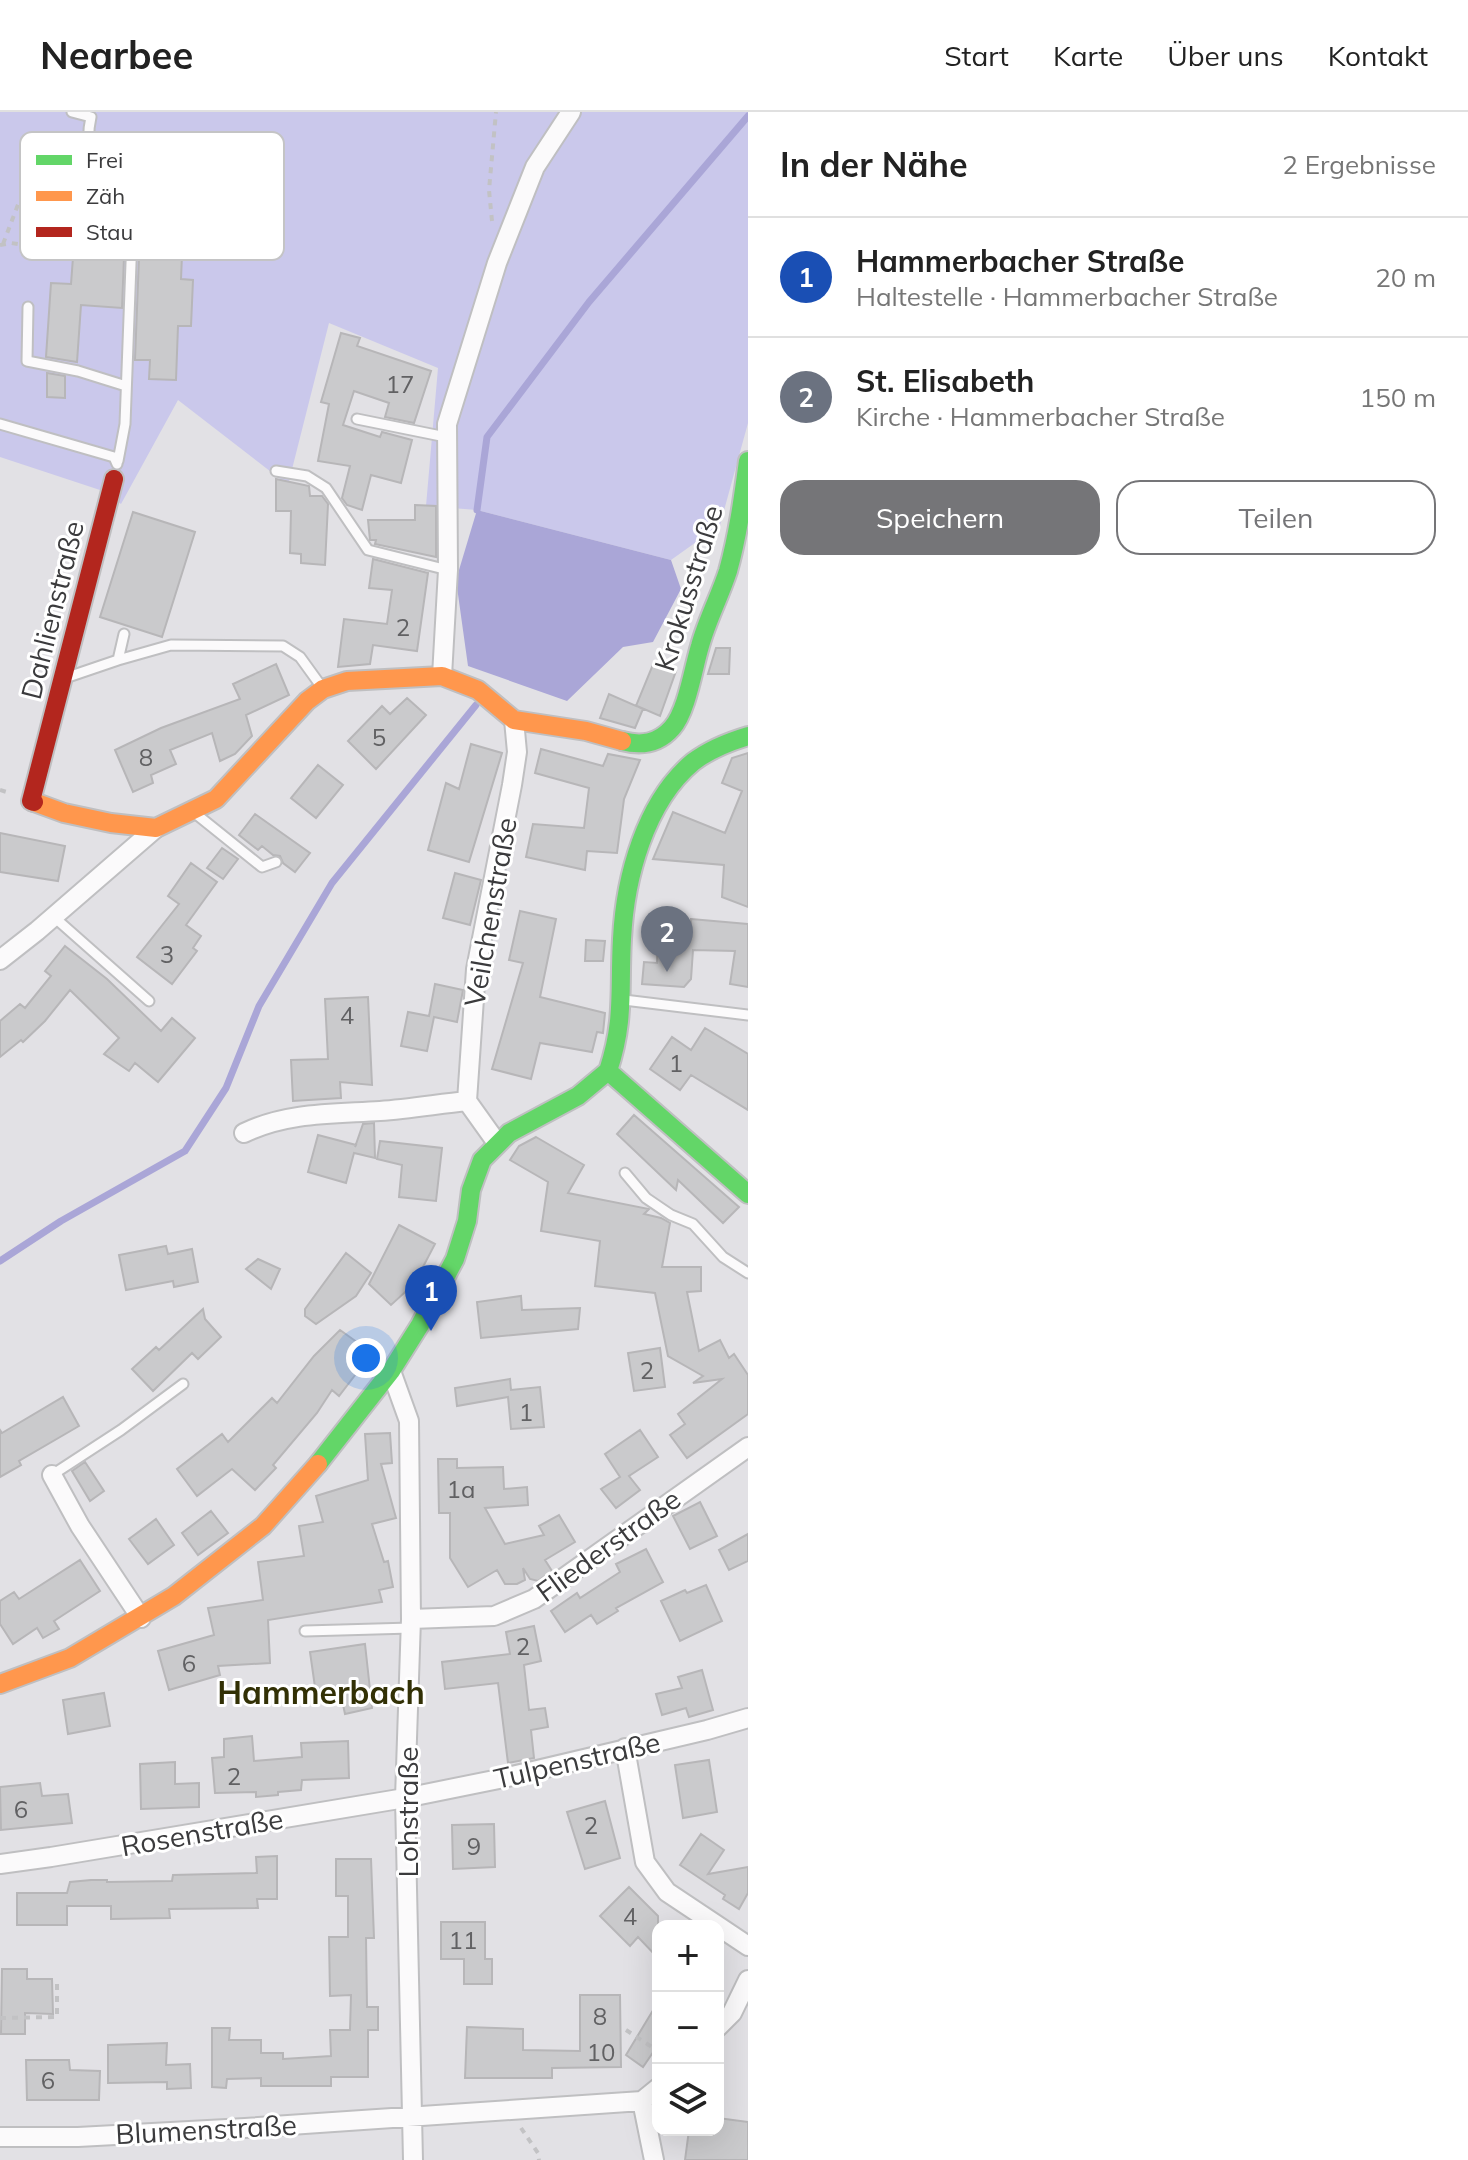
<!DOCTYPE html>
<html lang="de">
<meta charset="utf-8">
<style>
body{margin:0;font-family:Mulish,sans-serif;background:#f2f2f2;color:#222}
.controls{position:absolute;right:24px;bottom:24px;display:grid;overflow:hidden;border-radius:16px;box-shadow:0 8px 32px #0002}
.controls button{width:72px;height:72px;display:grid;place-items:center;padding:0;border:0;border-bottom:2px solid #e0e0e0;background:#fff;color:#222;font:40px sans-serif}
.you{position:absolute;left:366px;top:1246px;width:28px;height:28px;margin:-20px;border:6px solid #fff;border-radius:50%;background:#1a73e8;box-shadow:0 0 0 12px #1a73e833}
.badge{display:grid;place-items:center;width:52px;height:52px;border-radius:50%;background:#757578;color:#fff;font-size:26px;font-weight:700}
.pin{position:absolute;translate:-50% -66px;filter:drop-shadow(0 2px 4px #0008)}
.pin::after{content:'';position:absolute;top:42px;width:28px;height:24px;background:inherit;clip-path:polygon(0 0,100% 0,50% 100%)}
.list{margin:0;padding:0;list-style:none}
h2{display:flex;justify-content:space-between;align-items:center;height:104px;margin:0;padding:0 32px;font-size:34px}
h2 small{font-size:26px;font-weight:400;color:#767676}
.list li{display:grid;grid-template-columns:52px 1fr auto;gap:24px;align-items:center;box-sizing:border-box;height:120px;padding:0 32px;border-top:2px solid #e0e0e0}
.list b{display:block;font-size:30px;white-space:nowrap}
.list p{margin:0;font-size:26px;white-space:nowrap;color:#767676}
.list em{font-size:26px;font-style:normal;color:#767676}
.actions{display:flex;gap:16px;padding:24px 32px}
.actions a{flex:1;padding:18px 0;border:2px solid #757578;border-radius:24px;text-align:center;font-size:28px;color:#757578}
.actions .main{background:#757578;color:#fff}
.icon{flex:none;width:44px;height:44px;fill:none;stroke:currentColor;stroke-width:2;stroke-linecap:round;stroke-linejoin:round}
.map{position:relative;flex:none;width:748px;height:2048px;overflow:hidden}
header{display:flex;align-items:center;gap:48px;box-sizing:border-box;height:112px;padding:0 40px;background:#fff;border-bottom:2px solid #e0e0e0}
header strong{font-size:38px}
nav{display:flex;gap:44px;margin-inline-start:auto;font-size:28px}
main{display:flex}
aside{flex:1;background:#fff}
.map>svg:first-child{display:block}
.green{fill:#cac8eb}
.water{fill:#aaa6d7}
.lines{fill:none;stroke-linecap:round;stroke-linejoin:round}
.stream{stroke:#aaa6d7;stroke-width:7}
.building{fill:#cacacc;stroke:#b7b6b8;stroke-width:2}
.lane-casing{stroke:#bfbfc1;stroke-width:13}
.street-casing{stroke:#bfbfc1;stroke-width:22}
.fast-casing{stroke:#bfbfc1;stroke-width:22}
.slow-casing{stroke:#bfbfc1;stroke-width:22}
.jam-casing{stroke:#bfbfc1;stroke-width:22}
.path{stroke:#c2c2c4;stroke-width:4;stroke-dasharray:6 6;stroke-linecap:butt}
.lane{stroke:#fbfafb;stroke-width:9}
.street{stroke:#fbfafb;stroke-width:18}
.fast{stroke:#63d668;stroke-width:18}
.slow{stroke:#ff974d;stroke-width:18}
.jam{stroke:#b3261e;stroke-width:18}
.labels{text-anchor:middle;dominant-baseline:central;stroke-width:6;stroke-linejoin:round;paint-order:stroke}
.number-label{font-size:24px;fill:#616163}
.street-label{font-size:28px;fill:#3b3b3d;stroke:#fff}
.quarter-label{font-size:32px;font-weight:bold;fill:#323005;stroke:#fff}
.key{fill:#fff;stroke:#c4c4c5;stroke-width:2}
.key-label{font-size:22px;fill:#3b3b3d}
</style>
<header>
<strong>Nearbee</strong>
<nav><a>Start</a><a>Karte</a><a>Über uns</a><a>Kontakt</a></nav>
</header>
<main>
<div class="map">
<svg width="748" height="2048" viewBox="0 0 748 2048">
<rect width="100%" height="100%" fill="#e2e1e5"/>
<path class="green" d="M 0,0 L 748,0 L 748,311 L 720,413 L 671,448 L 477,398 L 426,394 L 438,256 L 329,211 L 288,373 L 178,288 L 121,392 L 103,379 L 0,345 Z"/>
<path class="water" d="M 477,398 L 671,448 L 681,477 L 653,530 L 623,535 L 567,589 L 468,554 L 456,468 Z"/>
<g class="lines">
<path class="stream" d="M 477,398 L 487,325 L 589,190 L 748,4
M 0,1149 L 61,1109 L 185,1039 L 226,976 L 259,894 L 332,771 L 476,593"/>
</g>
<path class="building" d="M 153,95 L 170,96 L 168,142 L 182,143 L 181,167 L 193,168 L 191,214 L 178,214 L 176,268 L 149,267 L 150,248 L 135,248 L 140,120 L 140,118 L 152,118 Z
M 75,119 L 125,120 L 122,196 L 81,193 L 77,250 L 46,245 L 51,171 L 71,172 Z
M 341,221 L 360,226 L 357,234 L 431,259 L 414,311 L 385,305 L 389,291 L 354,279 L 343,313 L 380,325 L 382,320 L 412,328 L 401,371 L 371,363 L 362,398 L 347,393 L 342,386 L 350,354 L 318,349 L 329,292 L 321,290 Z
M 47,261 L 65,264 L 65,286 L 47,285 Z
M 276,367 L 309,374 L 310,384 L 322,384 L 328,392 L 325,453 L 301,451 L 301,442 L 290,441 L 291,399 L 276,399 Z
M 415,393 L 436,394 L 436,445 L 375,432 L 376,428 L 370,428 L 368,408 L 415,408 Z
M 133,400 L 195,420 L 162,525 L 100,505 Z
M 373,447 L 428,461 L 417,539 L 373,533 L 370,552 L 338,555 L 344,507 L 387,512 L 392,478 L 369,476 Z
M 716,536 L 730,536 L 729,562 L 708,562 Z
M 654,550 L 676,559 L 660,604 L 637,594 L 643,597 L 635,616 L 600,606 L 609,582 L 636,594 Z
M 276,552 L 289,583 L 246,603 L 252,624 L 235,642 L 220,649 L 212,621 L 170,638 L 176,652 L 151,663 L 153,671 L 133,680 L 115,638 L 161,616 L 240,587 L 233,572 Z
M 407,586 L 426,603 L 376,657 L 348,629 L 382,594 L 390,602 Z
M 471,632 L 502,641 L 469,750 L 428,738 L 446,671 L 459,677 Z
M 541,637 L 603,654 L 608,642 L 640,648 L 624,687 L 617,741 L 587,739 L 585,758 L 526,745 L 533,712 L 584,716 L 589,676 L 535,661 Z
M 748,641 L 748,795 L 722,785 L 724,753 L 653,747 L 673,700 L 725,721 L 742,679 L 722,671 L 732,646 Z
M 318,653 L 343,673 L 316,706 L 291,686 Z
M 255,702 L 310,741 L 295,760 L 283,751 L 280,744 L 273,743 L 262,734 L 258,738 L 239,723 Z
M 0,721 L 65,734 L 58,769 L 0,760 Z
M 222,736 L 238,747 L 223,767 L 207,756 Z
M 191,751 L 217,770 L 186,813 L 201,824 L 193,836 L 197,839 L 172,872 L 137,845 L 179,792 L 168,784 Z
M 455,761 L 481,768 L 470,813 L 443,806 Z
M 520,799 L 556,807 L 540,885 L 605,901 L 603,921 L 597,920 L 592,940 L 540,931 L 531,967 L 492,957 L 523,851 L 509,848 Z
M 691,807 L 748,812 L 748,875 L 730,872 L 735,839 L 693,838 L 691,867 L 684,875 L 642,872 L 644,850 L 657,851 L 658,817 L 691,818 Z
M 586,828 L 605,829 L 603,849 L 585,849 Z
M 65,834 L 107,867 L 161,919 L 172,906 L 195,926 L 158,970 L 135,951 L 129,959 L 104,942 L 119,926 L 70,878 L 45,909 L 23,930 L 21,928 L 0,945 L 0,909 L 20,892 L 25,896 L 51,864 L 45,859 Z
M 435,872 L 463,878 L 457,910 L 434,905 L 427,939 L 401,934 L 408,900 L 429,904 Z
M 368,885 L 372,973 L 340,970 L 341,986 L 293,989 L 291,948 L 328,947 L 325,887 Z
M 705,916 L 748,942 L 748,998 L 691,963 L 680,978 L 650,957 L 672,925 L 691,938 Z
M 634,1003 L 739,1095 L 723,1111 L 678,1068 L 676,1078 L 617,1022 Z
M 374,1011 L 375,1046 L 354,1041 L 346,1071 L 308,1060 L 318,1023 L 356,1033 L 355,1035 L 363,1012 Z
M 536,1025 L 584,1053 L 568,1081 L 649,1097 L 644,1102 L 661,1106 L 670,1111 L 662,1155 L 701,1155 L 701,1179 L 687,1180 L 699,1239 L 720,1228 L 729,1246 L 734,1242 L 748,1263 L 748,1302 L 687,1346 L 670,1323 L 685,1312 L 678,1302 L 722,1267 L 693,1271 L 703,1264 L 668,1244 L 655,1181 L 595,1174 L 600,1129 L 541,1119 L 548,1070 L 510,1048 L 519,1034 Z
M 380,1029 L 442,1036 L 436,1089 L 399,1085 L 402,1053 L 377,1047 Z
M 399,1113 L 435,1132 L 414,1172 L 391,1193 L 369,1172 Z
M 166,1134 L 168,1142 L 192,1137 L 198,1170 L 174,1175 L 173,1169 L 126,1178 L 119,1143 Z
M 346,1141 L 371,1161 L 356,1184 L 316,1212 L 305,1204 L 305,1197 Z
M 258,1147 L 280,1157 L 271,1177 L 246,1157 Z
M 521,1184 L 522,1198 L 580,1196 L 578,1217 L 481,1226 L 477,1190 Z
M 203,1197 L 205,1207 L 221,1225 L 198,1247 L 192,1241 L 153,1279 L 132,1257 L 156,1235 L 159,1238 Z
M 340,1218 L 372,1241 L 339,1284 L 332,1278 L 317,1301 L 273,1353 L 276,1356 L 255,1378 L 232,1357 L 197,1384 L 177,1357 L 222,1322 L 228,1330 L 272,1286 L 277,1291 L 314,1244 Z
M 660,1236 L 665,1275 L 634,1279 L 628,1241 Z
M 510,1267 L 511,1278 L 540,1275 L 544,1315 L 511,1317 L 508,1285 L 457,1294 L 455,1276 Z
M 63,1285 L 79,1314 L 19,1349 L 21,1353 L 0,1365 L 0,1318 L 2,1321 Z
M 640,1318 L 658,1345 L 629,1364 L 640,1378 L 616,1396 L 601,1377 L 620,1365 L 605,1342 Z
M 390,1321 L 392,1351 L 381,1352 L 396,1406 L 372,1412 L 384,1450 L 388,1449 L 393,1475 L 379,1478 L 382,1490 L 268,1508 L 270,1551 L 218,1554 L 220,1563 L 169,1578 L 158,1539 L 214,1523 L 208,1496 L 263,1488 L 258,1450 L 304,1444 L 299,1414 L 323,1410 L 316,1384 L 368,1368 L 365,1322 Z
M 438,1347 L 457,1347 L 457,1356 L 503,1355 L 504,1377 L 527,1375 L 528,1393 L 485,1396 L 505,1432 L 544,1423 L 539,1414 L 559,1403 L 575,1430 L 545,1448 L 552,1459 L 538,1469 L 530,1467 L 523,1456 L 525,1468 L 517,1472 L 505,1472 L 497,1458 L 468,1475 L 450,1446 L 450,1401 L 439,1401 Z
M 85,1350 L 104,1379 L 90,1389 L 72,1359 Z
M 700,1390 L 717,1424 L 690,1437 L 673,1404 Z
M 211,1399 L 228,1421 L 198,1443 L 182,1421 Z
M 156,1407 L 174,1433 L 148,1452 L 129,1427 Z
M 748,1422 L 748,1449 L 729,1458 L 719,1438 Z
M 646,1437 L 663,1470 L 616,1496 L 618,1499 L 597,1512 L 591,1503 L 565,1520 L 551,1499 L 577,1481 L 580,1486 L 620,1460 L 616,1452 Z
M 80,1448 L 100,1479 L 54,1509 L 59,1517 L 43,1526 L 37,1516 L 13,1532 L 0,1512 L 0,1489 L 14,1480 L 19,1487 Z
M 706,1473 L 722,1509 L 680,1529 L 661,1489 L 685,1478 L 687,1481 Z
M 534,1514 L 541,1549 L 524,1553 L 529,1598 L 545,1596 L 548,1615 L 531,1618 L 534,1646 L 508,1651 L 498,1571 L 445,1577 L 442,1550 L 510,1542 L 506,1520 Z
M 365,1532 L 372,1596 L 345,1602 L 340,1578 L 316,1582 L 310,1540 Z
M 702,1558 L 713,1598 L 689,1605 L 686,1596 L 662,1603 L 656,1582 L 682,1576 L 678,1565 Z
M 104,1581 L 110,1614 L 68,1622 L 63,1588 Z
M 252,1624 L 254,1649 L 302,1645 L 301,1631 L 348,1629 L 349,1666 L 302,1668 L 301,1678 L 278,1680 L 278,1683 L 256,1685 L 256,1680 L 215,1681 L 212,1646 L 224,1645 L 224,1627 Z
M 709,1648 L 717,1700 L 683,1706 L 675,1653 Z
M 175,1650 L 175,1672 L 199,1671 L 199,1695 L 141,1697 L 140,1652 Z
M 40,1671 L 42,1684 L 68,1682 L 72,1711 L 1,1718 L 0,1675 Z
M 605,1689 L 620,1746 L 585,1757 L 567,1700 Z
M 494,1712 L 495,1755 L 453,1757 L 452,1713 Z
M 701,1722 L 724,1738 L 708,1762 L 748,1755 L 748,1781 L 739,1797 L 723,1787 L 725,1783 L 680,1753 Z
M 277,1744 L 277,1787 L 257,1787 L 258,1796 L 169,1797 L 170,1806 L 111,1807 L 111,1794 L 67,1794 L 67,1813 L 17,1813 L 17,1781 L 67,1781 L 70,1770 L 91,1768 L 107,1768 L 107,1770 L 172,1769 L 173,1763 L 257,1761 L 256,1745 Z
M 336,1747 L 371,1747 L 374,1826 L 366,1826 L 367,1895 L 378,1895 L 378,1918 L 368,1918 L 368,1965 L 331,1965 L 331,1974 L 261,1974 L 261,1966 L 227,1967 L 226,1976 L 212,1975 L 212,1916 L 230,1916 L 229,1928 L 261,1928 L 261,1941 L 283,1941 L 283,1947 L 331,1944 L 330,1918 L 350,1918 L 351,1883 L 330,1884 L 329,1825 L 348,1825 L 348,1784 L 336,1784 Z
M 629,1775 L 658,1804 L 658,1846 L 638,1825 L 630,1834 L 600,1804 Z
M 441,1810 L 485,1810 L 485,1847 L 492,1847 L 492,1872 L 464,1872 L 464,1847 L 441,1847 Z
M 2,1857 L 27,1857 L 27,1867 L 52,1867 L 53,1902 L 25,1901 L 25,1922 L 1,1922 Z
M 580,1883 L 620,1883 L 621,1955 L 552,1956 L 552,1966 L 465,1966 L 467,1915 L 523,1917 L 523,1938 L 580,1939 Z
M 658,1890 L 658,1933 L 643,1955 L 626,1943 Z
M 167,1931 L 166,1953 L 190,1952 L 191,1976 L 167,1977 L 167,1970 L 108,1971 L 108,1933 Z
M 26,1948 L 69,1948 L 70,1958 L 100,1959 L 99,1988 L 27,1988 Z
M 718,2006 L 748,2010 L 748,2048 L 685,2048 L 689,2018 L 718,2018 Z"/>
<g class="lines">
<defs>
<path id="lane" d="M 72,0 L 91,5 C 81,50 102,69 133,98 L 125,312 L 118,349
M 28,195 L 27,249 L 78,259 L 126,274
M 357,307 L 446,325
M 0,312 L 114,345 L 117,352
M 276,359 L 307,364 L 326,376 L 368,438 L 448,458
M 124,522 L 118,548 L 171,533 L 283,534 L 300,545 L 321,574
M 68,565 L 118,548
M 196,702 L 262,755 L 276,750
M 54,805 L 149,889
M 624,888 L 748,903
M 625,1061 L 646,1086 L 671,1103 L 693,1112 L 723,1145 L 748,1161
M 52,1363 L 121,1318 L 183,1272
M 305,1519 L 411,1516"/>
<path id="street" d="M 442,564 L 448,458 L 447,312 L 497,151 L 535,55 L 571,0
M 0,848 L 37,819 L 156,716
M 244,1021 C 287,1000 334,1002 380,999 C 409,997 438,992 467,989
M 497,1031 L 467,989 L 476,857 L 512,673 L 517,640 L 514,608
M 391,1259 L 409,1309 L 411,1507 L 405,1686 L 413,2048
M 52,1363 L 80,1414 L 141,1506
M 411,1507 L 494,1504 L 534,1487 L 748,1335
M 625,1636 L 645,1750 L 667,1780 L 718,1814
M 0,1752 L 51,1745 L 405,1686 L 499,1667 L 707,1618 L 748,1606
M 718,1814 L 748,1834
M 718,1915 L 732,1901 L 748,1868
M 642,1989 L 654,2048
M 0,2025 L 78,2025 L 245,2016 L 642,1989 L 658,1976"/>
<path id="fast" d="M 622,629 C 641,634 658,632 672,616 C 687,599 693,557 700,534 C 707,508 720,484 728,459 C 738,423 743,386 748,349
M 608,959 C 625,908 619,878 622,827 C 625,766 645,690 693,650 C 710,637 728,630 748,624
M 608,959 L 748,1082
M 318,1352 L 391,1259 L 420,1213 L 455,1147 L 467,1109 L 471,1078 L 482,1048 L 509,1021 L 578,984 L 608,959"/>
<path id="slow" d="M 34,690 L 64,701 L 111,711 L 156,716 L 216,687 L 307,589 L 323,577 L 347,569 L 442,564 L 478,578 L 514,608 L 586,619 L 622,629
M 0,1572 L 70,1546 L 174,1484 L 263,1414 L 318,1352"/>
<path id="jam" d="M 34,690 L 31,689 L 114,367"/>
</defs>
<use href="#lane" class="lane-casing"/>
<use href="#street" class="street-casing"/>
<use href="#fast" class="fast-casing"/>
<use href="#slow" class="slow-casing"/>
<use href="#jam" class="jam-casing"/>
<path class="path" d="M 492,109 L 489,78 L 496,0
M 3,132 L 19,90 L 31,82
M 0,133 L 11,131 L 50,137
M 0,678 L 10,681
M 0,1906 L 57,1905 L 57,1871
M 626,1918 L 658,1939
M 521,2016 L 538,2041 L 539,2048"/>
<use href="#lane" class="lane"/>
<use href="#street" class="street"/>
<use href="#fast" class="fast"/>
<use href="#slow" class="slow"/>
<use href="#jam" class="jam"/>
</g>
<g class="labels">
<g class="number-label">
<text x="400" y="272">17</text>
<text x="403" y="515">2</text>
<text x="379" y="625">5</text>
<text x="146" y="645">8</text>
<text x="167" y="842">3</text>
<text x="347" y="903">4</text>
<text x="676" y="951">1</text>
<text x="647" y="1258">2</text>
<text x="526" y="1300">1</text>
<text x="461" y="1377">1a</text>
<text x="523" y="1534">2</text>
<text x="189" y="1551">6</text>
<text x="234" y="1664">2</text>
<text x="21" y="1697">6</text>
<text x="591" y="1713">2</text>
<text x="474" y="1734">9</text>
<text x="630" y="1804">4</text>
<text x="463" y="1828">11</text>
<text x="600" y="1904">8</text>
<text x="601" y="1940">10</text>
<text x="48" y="1968">6</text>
</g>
<g class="street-label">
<text transform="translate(688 476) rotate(-73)">Krokusstraße</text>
<text transform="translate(52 498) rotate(-76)">Dahlienstraße</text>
<text transform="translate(490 800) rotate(-80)">Veilchenstraße</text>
<text transform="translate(608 1433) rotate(-36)">Fliederstraße</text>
<text transform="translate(577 1648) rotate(-13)">Tulpenstraße</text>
<text transform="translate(407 1700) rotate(-90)">Lohstraße</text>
<text transform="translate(202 1720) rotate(-10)">Rosenstraße</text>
<text transform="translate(206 2017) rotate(-3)">Blumenstraße</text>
</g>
<g class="quarter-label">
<text x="321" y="1580">Hammerbach</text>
</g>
</g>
<rect x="20" y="20" width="264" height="128" rx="12" class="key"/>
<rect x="36" y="43" width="36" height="10" fill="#63d668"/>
<rect x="36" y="79" width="36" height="10" fill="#ff974d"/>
<rect x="36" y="115" width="36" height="10" fill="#b3261e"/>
<g class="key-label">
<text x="86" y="56">Frei</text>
<text x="86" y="92">Zäh</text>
<text x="86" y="128">Stau</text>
</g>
</svg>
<div class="controls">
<button>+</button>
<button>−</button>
<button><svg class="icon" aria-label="layers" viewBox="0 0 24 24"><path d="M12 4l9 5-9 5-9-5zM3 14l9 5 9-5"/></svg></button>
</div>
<div class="you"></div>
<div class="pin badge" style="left:431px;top:1219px;background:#1a4fb4">1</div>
<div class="pin badge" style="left:667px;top:860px;background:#6b7280">2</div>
</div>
<aside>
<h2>In der Nähe<small>2 Ergebnisse</small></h2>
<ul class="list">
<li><span class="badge" style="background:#1a4fb4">1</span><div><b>Hammerbacher Straße</b><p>Haltestelle · Hammerbacher Straße</p></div><em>20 m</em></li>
<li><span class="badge" style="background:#6b7280">2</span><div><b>St. Elisabeth</b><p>Kirche · Hammerbacher Straße</p></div><em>150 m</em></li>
</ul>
<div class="actions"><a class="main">Speichern</a><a>Teilen</a></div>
</aside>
</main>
